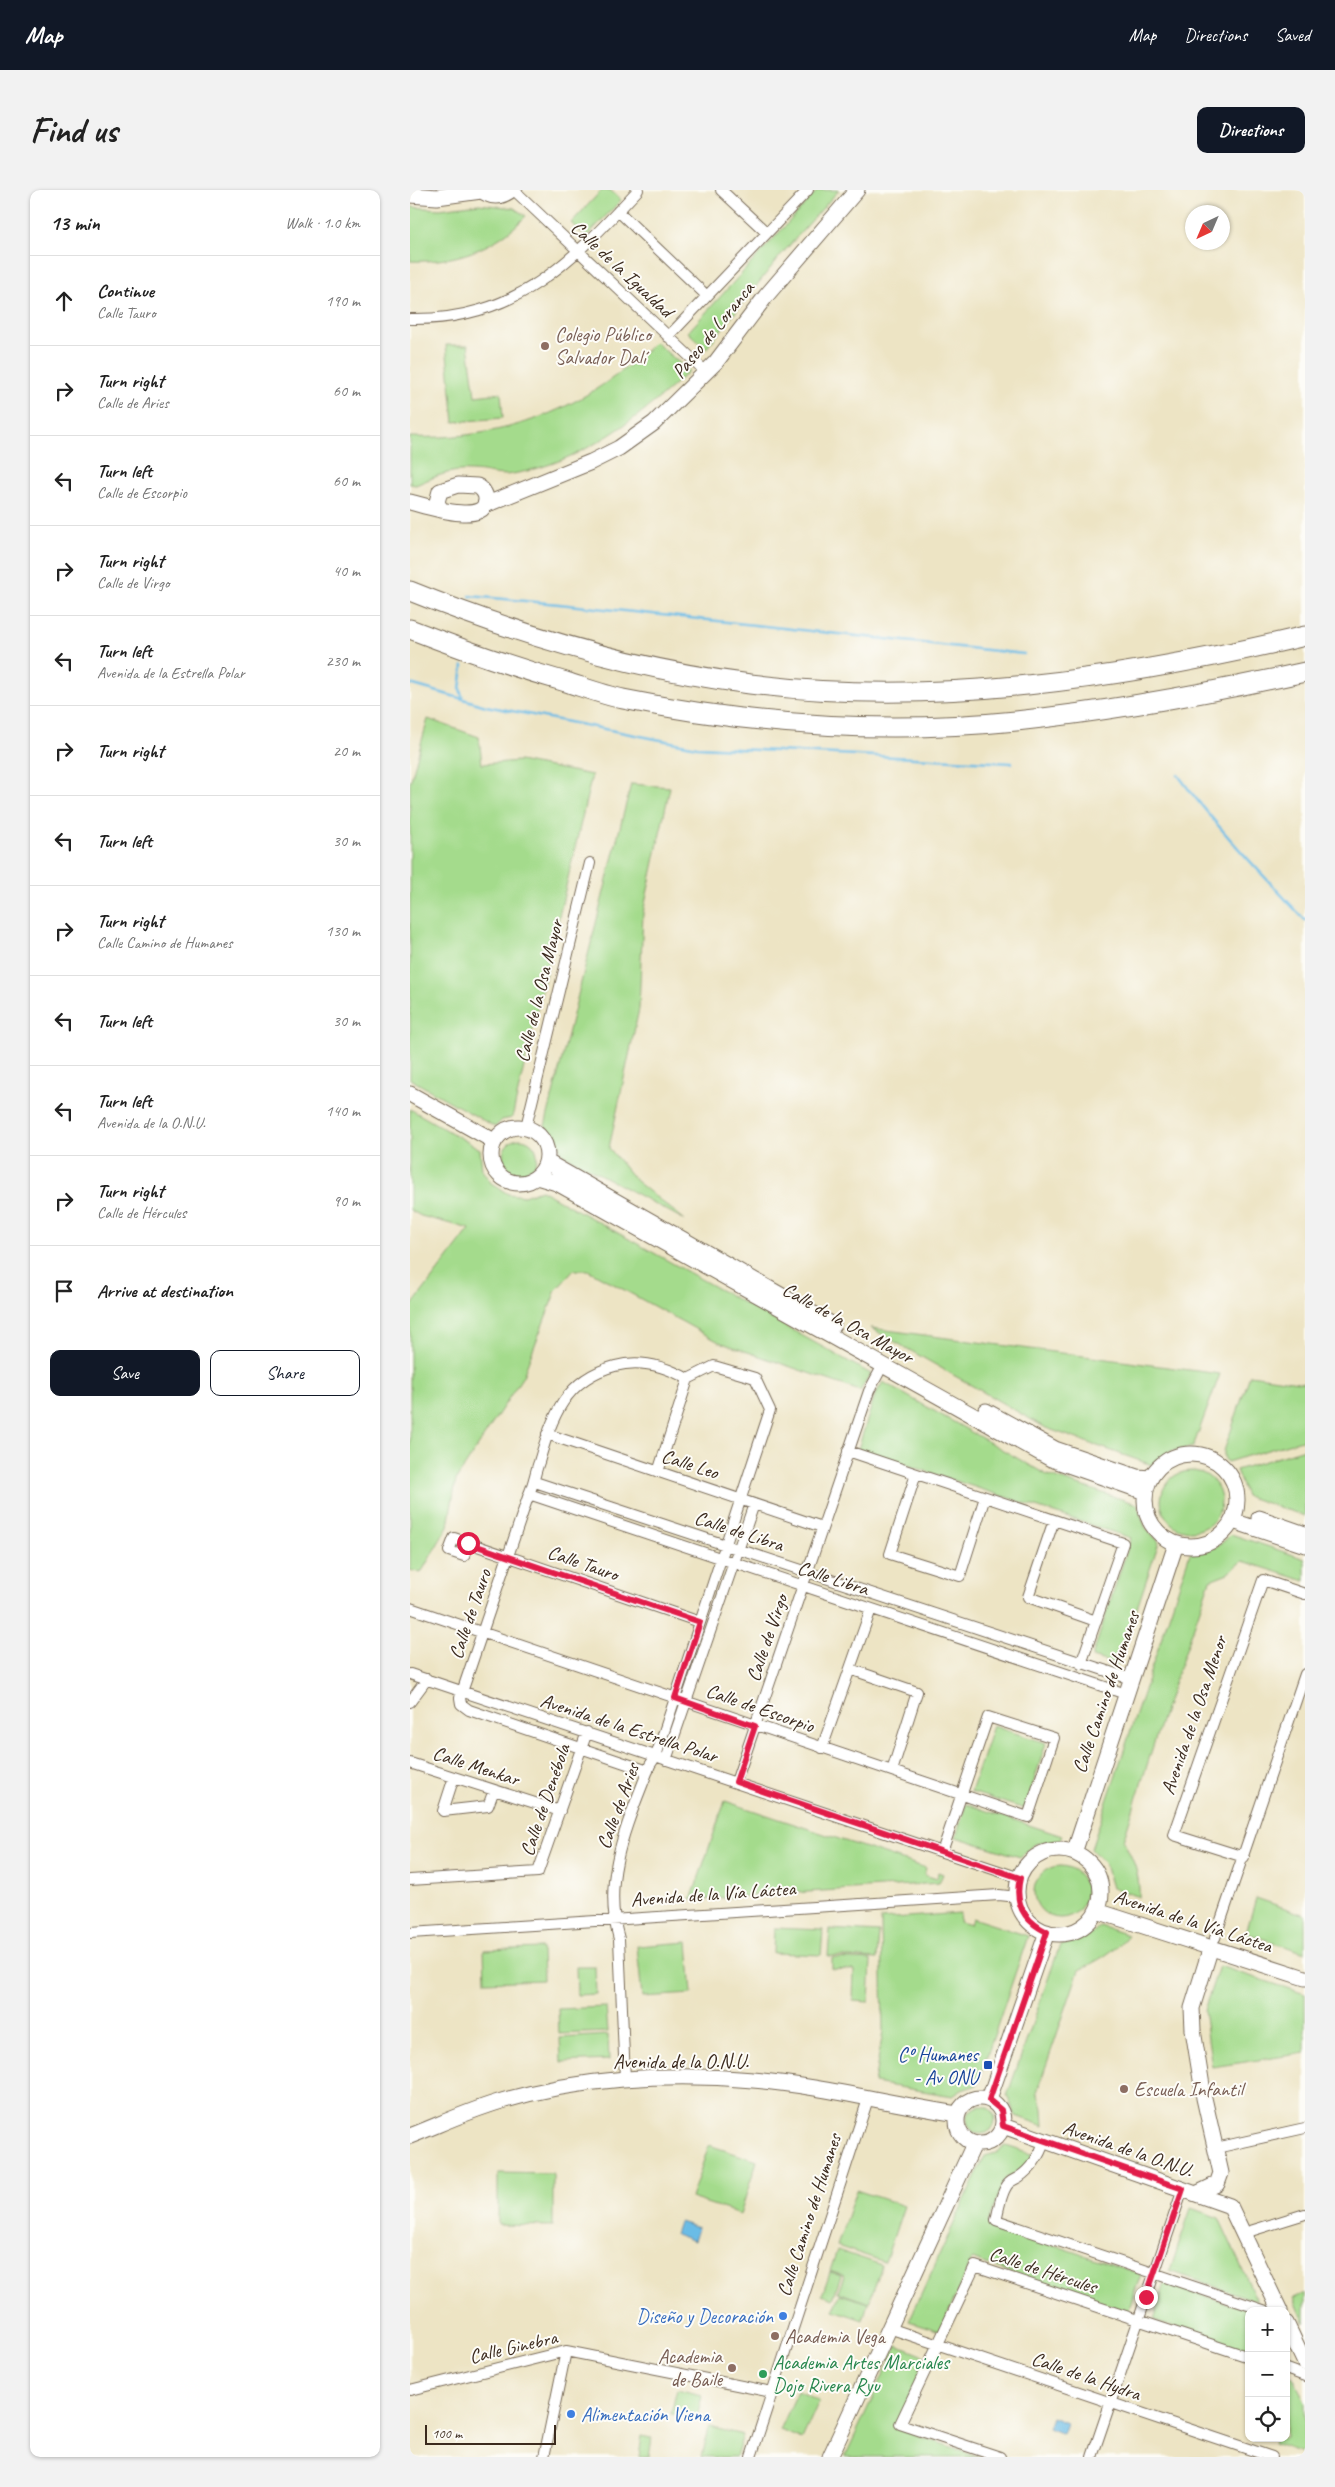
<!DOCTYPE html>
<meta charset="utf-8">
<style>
body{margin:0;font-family:Caveat,sans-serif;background:#f2f2f2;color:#222}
.controls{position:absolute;right:15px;bottom:15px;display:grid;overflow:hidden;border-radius:10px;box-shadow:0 1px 4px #0004}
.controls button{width:45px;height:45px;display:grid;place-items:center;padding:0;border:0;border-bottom:1px solid #e0e0e0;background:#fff;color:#222;font:25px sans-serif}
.compass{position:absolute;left:775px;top:15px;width:45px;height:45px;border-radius:50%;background:#fff;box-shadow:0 1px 4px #0004;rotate:224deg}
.scale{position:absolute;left:15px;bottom:12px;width:131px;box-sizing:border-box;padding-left:5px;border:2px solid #3b2a1e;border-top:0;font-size:14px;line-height:18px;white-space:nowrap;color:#3b2a1e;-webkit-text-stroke:4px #fdfcf7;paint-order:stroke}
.stop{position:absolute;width:15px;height:15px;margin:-11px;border:4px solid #e11d48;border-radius:50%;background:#fff}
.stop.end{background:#e11d48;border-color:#fff;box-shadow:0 1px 5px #0008}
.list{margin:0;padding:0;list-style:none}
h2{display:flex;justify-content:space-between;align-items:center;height:65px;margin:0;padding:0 20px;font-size:21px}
h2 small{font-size:16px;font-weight:400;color:#767676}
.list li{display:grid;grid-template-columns:32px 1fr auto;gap:15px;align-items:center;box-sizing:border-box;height:90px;padding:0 20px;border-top:1px solid #e0e0e0}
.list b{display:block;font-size:19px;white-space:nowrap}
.list p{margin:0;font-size:16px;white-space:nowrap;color:#767676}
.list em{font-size:16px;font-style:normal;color:#767676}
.actions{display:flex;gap:10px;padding:15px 20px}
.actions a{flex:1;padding:11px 0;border:1px solid #111827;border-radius:10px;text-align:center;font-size:18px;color:#111827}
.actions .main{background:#111827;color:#fff}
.icon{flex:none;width:28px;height:28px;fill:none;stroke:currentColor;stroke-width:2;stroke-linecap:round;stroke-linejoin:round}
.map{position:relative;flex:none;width:895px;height:2267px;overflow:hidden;border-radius:10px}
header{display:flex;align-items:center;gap:30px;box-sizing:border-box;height:70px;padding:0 25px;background:#111827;color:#fff}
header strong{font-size:24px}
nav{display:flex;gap:28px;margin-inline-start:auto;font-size:18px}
.intro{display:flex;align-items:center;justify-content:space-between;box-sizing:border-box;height:120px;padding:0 30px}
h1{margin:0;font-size:35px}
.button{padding:12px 22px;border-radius:10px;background:#111827;color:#fff;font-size:18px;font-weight:700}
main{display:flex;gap:30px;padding:0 30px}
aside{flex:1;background:#fff;border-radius:10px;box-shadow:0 1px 4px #0004}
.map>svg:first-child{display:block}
.green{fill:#a4db8c;stroke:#708255}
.water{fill:#6bbce6;stroke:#537382}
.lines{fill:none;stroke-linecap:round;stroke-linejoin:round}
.stream{stroke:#6bbce6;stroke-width:2.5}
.street-casing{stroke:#796b58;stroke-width:12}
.secondary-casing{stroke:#796b58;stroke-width:17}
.highway-casing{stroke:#796b58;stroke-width:21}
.street{stroke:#fff;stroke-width:10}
.secondary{stroke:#fff;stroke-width:15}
.highway{stroke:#fff;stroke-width:19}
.route{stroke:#e11d48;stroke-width:6}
.education-dot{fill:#8d6e63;stroke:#fdfcf7;stroke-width:2}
.transit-dot{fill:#1a4fb4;stroke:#fdfcf7;stroke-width:2}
.shop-dot{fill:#3f7fe0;stroke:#fdfcf7;stroke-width:2}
.leisure-dot{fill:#2e9e5b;stroke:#fdfcf7;stroke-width:2}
.labels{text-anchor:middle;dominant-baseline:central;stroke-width:4;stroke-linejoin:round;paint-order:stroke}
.street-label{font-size:20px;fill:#3b2a1e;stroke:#fdfcf7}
.education-label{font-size:20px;fill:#785e54;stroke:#fdfcf7;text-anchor:start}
.transit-label{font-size:20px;fill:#164399;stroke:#fdfcf7;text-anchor:end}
.shop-label{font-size:20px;fill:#366cbe;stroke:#fdfcf7;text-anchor:end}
.leisure-label{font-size:20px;fill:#27864d;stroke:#fdfcf7;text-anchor:start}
</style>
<header>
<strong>Map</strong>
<nav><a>Map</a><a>Directions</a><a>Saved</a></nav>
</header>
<div class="intro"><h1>Find us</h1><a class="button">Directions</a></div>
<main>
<aside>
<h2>13 min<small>Walk · 1.0 km</small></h2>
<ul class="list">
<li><svg class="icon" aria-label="ahead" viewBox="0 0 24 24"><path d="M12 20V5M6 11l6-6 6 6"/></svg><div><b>Continue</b><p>Calle Tauro</p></div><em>190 m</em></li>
<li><svg class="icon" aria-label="right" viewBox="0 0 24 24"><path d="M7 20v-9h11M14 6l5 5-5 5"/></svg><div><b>Turn right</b><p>Calle de Aries</p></div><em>60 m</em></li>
<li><svg class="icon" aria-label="left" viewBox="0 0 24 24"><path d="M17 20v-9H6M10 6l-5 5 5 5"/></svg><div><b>Turn left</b><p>Calle de Escorpio</p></div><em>60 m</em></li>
<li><svg class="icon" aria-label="right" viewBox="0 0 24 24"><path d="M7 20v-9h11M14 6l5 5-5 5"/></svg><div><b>Turn right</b><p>Calle de Virgo</p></div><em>40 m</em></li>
<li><svg class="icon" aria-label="left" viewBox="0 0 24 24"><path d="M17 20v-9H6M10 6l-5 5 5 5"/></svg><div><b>Turn left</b><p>Avenida de la Estrella Polar</p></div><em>230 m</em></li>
<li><svg class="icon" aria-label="right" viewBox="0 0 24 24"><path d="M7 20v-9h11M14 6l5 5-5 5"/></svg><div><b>Turn right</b></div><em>20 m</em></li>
<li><svg class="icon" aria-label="left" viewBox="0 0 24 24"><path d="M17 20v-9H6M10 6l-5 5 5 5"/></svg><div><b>Turn left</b></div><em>30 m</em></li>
<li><svg class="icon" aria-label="right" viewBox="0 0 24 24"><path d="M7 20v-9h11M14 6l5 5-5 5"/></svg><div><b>Turn right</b><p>Calle Camino de Humanes</p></div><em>130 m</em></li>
<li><svg class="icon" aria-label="left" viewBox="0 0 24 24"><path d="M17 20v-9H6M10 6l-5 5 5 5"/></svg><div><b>Turn left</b></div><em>30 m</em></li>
<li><svg class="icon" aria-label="left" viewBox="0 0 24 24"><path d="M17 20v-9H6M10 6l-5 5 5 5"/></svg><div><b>Turn left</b><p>Avenida de la O.N.U.</p></div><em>140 m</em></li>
<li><svg class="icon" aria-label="right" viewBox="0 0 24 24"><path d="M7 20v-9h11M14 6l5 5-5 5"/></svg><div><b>Turn right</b><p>Calle de Hércules</p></div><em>90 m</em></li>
<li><svg class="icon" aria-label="arrive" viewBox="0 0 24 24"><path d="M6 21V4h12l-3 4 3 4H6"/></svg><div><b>Arrive at destination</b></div></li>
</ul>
<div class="actions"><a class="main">Save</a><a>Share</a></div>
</aside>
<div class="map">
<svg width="895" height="2267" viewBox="0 0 895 2267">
<rect width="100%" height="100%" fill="#fdfcf7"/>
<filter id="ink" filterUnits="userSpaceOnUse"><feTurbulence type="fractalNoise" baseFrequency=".02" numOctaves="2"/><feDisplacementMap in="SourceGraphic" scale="10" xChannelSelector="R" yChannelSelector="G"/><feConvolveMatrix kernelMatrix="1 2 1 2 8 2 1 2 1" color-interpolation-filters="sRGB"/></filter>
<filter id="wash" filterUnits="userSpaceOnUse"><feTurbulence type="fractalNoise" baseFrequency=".0096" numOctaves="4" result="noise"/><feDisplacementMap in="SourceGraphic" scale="20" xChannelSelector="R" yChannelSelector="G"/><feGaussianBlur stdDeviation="1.12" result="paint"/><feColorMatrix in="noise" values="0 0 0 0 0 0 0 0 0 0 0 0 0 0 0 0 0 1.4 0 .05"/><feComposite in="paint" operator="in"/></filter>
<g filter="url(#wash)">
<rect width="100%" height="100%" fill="#ede4c4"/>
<path class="green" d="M 192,0 L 200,0 L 211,10 L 176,47 L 161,33 Z
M 408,0 L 429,0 L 370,66 L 296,159 L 278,142 Z
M 69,14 L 104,18 L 116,26 C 85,59 44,73 0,71 L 0,17 L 30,19 Z
M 245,152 L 279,181 C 230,228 172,272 103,284 C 88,287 75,281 61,281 C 41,279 24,287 6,295 L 0,294 L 0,247 C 95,251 177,219 245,152 Z
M 36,155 L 58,155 L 65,206 L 91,203 L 93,228 L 44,232 Z
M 18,529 L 69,547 L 72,574 L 109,571 L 182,585 L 102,928 L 92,930 L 85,937 L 0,889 L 0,593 Z
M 221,594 L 260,597 L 233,723 L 229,819 L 199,958 L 226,991 L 275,1030 L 152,964 L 147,948 L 135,936 Z
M 0,919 L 70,959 L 72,980 L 81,993 L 98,1004 L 114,1006 L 131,1000 L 461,1184 L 450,1201 L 309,1152 L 178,1080 L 164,1080 L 146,1100 L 113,1186 L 46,1290 L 38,1336 L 11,1383 L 0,1380 L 0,1118 L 60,1039 L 11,1026 L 0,1020 Z
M93 966a17 17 0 1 1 34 0a17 17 0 1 1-34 0Z
M 461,1138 L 810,1184 L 783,1257 L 761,1261 L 742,1275 L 636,1238 Z
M 840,1185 L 895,1193 L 895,1249 L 817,1272 L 814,1267 L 814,1261 Z
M 473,1192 L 637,1285 L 727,1314 L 735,1337 L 749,1352 L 708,1475 L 682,1467 L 721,1348 L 448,1259 L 465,1205 Z
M 895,1259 L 895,1326 L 836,1306 L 826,1280 Z
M751 1311a30 30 0 1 1 60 0a30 30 0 1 1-60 0Z
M 821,1344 L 895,1369 L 895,1391 L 833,1371 L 818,1383 L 800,1390 L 751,1531 L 713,1651 C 724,1670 730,1685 729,1707 L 702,1698 L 695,1674 L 681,1659 L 780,1363 C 798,1362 809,1358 821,1344 Z
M 583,1536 L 636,1553 L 615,1619 L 561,1602 Z
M 315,1611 L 516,1678 L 514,1685 L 527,1689 L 528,1682 L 533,1684 L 529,1693 L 281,1710 Z
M 556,1614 L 652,1646 L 650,1650 L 625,1654 L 610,1667 L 546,1647 Z
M624 1702a26 26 0 1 1 52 0a26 26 0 1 1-52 0Z
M 846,1708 L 895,1725 L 895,1763 L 836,1743 Z
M 550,1723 L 549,1732 L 560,1735 L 562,1728 L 618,1746 L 567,1895 L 552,1900 L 543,1906 L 464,1893 L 473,1842 L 471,1729 Z
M 690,1736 L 718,1745 C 704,1762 689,1770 669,1780 L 627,1902 L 633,1918 L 634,1936 L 606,1926 L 597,1906 L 650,1755 C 666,1753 678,1748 690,1736 Z
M 364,1738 L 413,1740 L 411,1765 L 363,1763 Z
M 420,1739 L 469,1742 L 467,1769 L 418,1766 Z
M 278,1752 L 282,1804 L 232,1807 L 227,1756 Z
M 132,1758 L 133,1790 L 75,1792 L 74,1760 Z
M 422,1768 L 461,1770 L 459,1812 L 443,1811 L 444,1780 L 422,1779 Z
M 809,1776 L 895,1804 L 895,1863 L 802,1877 L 794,1820 Z
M 166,1777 L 185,1777 L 186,1804 L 167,1805 Z
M 196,1817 L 198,1842 L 149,1844 L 148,1819 Z
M 198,1845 L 199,1870 L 151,1872 L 150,1848 Z
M557 1930a14 14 0 1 1 28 0a14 14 0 1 1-28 0Z
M 299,1955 L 347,1971 L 330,2024 L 281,2008 Z
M 596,1956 L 624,1965 L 615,1976 L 594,1990 L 578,2033 L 731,2084 L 718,2122 L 562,2069 L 530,2141 L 499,2131 L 575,1966 L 586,1963 Z
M 88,1983 L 143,1984 L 143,2036 L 88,2035 Z
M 446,2000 L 494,2016 L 475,2072 L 427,2056 Z
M 781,2018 L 809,2028 L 847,2111 L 760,2081 Z
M 427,2060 L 472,2075 L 459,2113 L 428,2102 L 434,2086 L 420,2081 Z
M 420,2082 L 431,2086 L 423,2109 L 412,2105 Z
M 755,2093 L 841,2121 L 839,2121 L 839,2162 L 744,2130 Z
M 895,2103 L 895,2134 L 884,2108 Z
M 430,2104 L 458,2113 L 453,2130 L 424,2120 Z
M 487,2155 L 517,2167 L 485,2238 L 571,2267 L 435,2267 Z
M 876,2186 L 883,2188 L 895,2211 L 895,2264 L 863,2253 L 865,2248 L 876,2248 Z
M 267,2199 L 292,2205 L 287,2228 L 261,2224 Z
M 388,2201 L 409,2211 L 392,2249 L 370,2240 Z
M 299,2237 L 333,2245 L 326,2267 L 292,2267 Z
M 232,2246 L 242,2248 L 239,2267 L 229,2267 Z"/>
<path class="water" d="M 269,2032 L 288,2038 L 284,2051 L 265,2044 Z
M 642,2227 L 657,2233 L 653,2244 L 638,2238 Z"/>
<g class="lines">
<path class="stream" d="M 60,406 L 149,414 L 614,464
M 0,494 L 53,509 L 50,499 L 53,476
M 53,509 L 76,516 L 287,557 L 602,573
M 768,585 C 806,637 851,683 895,730"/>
</g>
</g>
<g filter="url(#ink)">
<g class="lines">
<defs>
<path id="street" d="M 104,0 L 297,183
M 311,0 L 357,43
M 208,21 L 297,106
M 0,129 C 106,131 161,72 228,0
M 258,147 L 398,0
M 116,937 L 180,673
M 137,1244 L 412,1337
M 438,1261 L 713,1353 L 671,1474
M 248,1282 L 278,1189
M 506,1284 L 480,1364 L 550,1386 L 575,1307
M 125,1292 L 721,1489
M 119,1304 L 716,1504
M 644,1330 L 618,1407 L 686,1431
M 58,1353 L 54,1366 L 39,1361 L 44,1348 L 290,1432
M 0,1418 L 618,1627 L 644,1548 L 578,1527 L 532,1662
M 440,1479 L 507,1502 L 482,1581
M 0,1484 L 610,1688
M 0,1512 L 17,1489
M 412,1558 L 461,1419
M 256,1570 L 344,1314
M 0,1573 L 150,1621
M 238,1581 L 59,1520 L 51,1514 L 50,1508 L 119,1304 C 124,1293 125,1283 129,1272 C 142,1227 155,1189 205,1176 C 230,1169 255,1176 278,1189
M 44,1587 L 33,1621 L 78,1616 L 84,1600
M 326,1592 L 459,1201 L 473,1175
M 834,1667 L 764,1645 L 853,1390 L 895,1404
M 0,1690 L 128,1682 L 177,1542
M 0,1743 L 589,1705 L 608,1707
M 805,1748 L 895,1484
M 215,1889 L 209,1749 C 191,1687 218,1633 240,1575 L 246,1566 L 360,1220 L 345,1188 L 304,1176 L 278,1189
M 634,1952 C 630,1965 621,1979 609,1987 C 606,1989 602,1990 599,1993 C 591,2001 589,2019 586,2030 L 856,2121
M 806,1958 L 895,1938
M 834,2043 L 895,2024
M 479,2138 L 862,2267
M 876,2179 L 895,2186
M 0,2200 L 156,2161 L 362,2202
M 134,2267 L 156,2161
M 341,2267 L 458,1909
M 590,2267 L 490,2234 L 565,2076 L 839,2167
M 682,2267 L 773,1999"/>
<path id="secondary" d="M 71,0 C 80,8 91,8 101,0
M 0,5 L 27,7 L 71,1
M 0,312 C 13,315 77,337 76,309 C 76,304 72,298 67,296 L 48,295 L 30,301 L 27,312 L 31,320
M 75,315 L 181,272 L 209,258 L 244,233 L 306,172 L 356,106 L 447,0
M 0,904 L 84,951
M81 965a28 28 0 1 1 56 0a28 28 0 1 1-56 0Z
M 137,972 L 423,1135
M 127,987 L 147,993 L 641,1269 L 735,1302
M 576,1221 L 645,1259 L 727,1287 L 740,1288
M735 1310a46 46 0 1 1 92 0a46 46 0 1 1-92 0Z
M 849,1328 L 895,1344
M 823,1331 L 895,1355
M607 1702a42 42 0 1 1 84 0a42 42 0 1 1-84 0Z
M 664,1663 L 766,1354
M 687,1721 L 895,1788
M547 1931a23 23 0 1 1 46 0a23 23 0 1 1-46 0Z
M 579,1909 L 637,1742
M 593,1936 L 820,2016 L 870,2121
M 0,1946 C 28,1935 56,1922 85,1913 C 167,1888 258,1882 343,1890 C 412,1896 480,1914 548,1924
M 786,2004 L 807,1994 L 811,1983 L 794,1908 L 783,1840 L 782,1818 L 801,1757
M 876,2133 L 895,2173
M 420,2267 L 564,1954"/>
<path id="highway" d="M 0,401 C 109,445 222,479 340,494 C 525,517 715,489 895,446
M 0,439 C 51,459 103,477 156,492 C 175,498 194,505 213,509 C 341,535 476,544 606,531 C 703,521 799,503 895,482"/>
</defs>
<use href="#street" class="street-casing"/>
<use href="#secondary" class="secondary-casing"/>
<use href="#highway" class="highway-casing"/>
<use href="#street" class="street"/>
<use href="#secondary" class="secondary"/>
<use href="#highway" class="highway"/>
</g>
</g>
<g class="lines" filter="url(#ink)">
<path class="route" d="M 58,1353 L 290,1432 L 265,1508 L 345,1536 L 326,1592 L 610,1688 C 604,1713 614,1731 637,1742 L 579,1910 L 591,1920 L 593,1936 L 773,1999 L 736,2107"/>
</g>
<g class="education-dot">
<circle cx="135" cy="156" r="5"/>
<circle cx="714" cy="1899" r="5"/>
<circle cx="365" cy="2146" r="5"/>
<circle cx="322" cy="2178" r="5"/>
</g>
<rect class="transit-dot" x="573" y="1870" width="10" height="10" rx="2.5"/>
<g class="shop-dot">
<circle cx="373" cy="2126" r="5"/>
<circle cx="161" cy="2224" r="5"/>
</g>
<circle class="leisure-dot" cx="353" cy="2184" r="5"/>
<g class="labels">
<g class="street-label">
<text transform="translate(212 79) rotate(43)">Calle de la Igualdad</text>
<text transform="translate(303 140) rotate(-51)">Paseo de Loranca</text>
<text transform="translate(129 801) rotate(-76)">Calle de la Osa Mayor</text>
<text transform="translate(438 1133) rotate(29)">Calle de la Osa Mayor</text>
<text transform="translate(280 1274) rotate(18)">Calle Leo</text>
<text transform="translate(329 1341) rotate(18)">Calle de Libra</text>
<text transform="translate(173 1373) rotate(19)">Calle Tauro</text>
<text transform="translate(423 1388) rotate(18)">Calle Libra</text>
<text transform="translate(60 1424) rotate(-71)">Calle de Tauro</text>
<text transform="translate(357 1448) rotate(-71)">Calle de Virgo</text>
<text transform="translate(696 1502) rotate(-71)">Calle Camino de Humanes</text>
<text transform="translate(350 1518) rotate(19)">Calle de Escorpio</text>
<text transform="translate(784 1525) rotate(-71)">Avenida de la Osa Menor</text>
<text transform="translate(219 1538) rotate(18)">Avenida de la Estrella Polar</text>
<text transform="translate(66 1576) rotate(18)">Calle Menkar</text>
<text transform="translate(135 1610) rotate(-71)">Calle de Denébola</text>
<text transform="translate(208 1616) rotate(-70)">Calle de Aries</text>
<text transform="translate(303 1704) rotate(-4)">Avenida de la Vía Láctea</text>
<text transform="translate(783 1731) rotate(18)">Avenida de la Vía Láctea</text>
<text x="271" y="1871">Avenida de la O.N.U.</text>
<text transform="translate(718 1959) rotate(19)">Avenida de la O.N.U.</text>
<text transform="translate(399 2025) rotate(-72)">Calle Camino de Humanes</text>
<text transform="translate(633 2080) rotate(18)">Calle de Hércules</text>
<text transform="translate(103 2157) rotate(-13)">Calle Ginebra</text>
<text transform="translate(676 2186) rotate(19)">Calle de la Hydra</text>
</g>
<g class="education-label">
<text x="145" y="144">Colegio Público<tspan x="145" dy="23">Salvador Dalí</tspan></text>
<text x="724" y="1899">Escuela Infantil</text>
<text x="375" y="2146">Academia Vega</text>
<text x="312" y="2166" text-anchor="end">Academia<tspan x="312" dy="23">de Baile</tspan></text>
</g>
<g class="transit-label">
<text x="568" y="1864">Cº Humanes<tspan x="568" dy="23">- Av ONU</tspan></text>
</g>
<g class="shop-label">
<text x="363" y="2126">Diseño y Decoración</text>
<text x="171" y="2224" text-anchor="start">Alimentación Viena</text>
</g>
<g class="leisure-label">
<text x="363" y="2172">Academia Artes Marciales<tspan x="363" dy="23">Dojo Rivera Ryu</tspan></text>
</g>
</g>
</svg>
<div class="controls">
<button>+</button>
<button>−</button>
<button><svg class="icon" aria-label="locate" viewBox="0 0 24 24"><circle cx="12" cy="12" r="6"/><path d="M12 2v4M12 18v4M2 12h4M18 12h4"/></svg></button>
</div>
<svg class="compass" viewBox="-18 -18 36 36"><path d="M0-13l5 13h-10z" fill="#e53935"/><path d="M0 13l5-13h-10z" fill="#767676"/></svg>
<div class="scale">100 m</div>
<div class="stop" style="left:58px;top:1353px"></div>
<div class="stop end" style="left:736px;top:2107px"></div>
</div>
</main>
